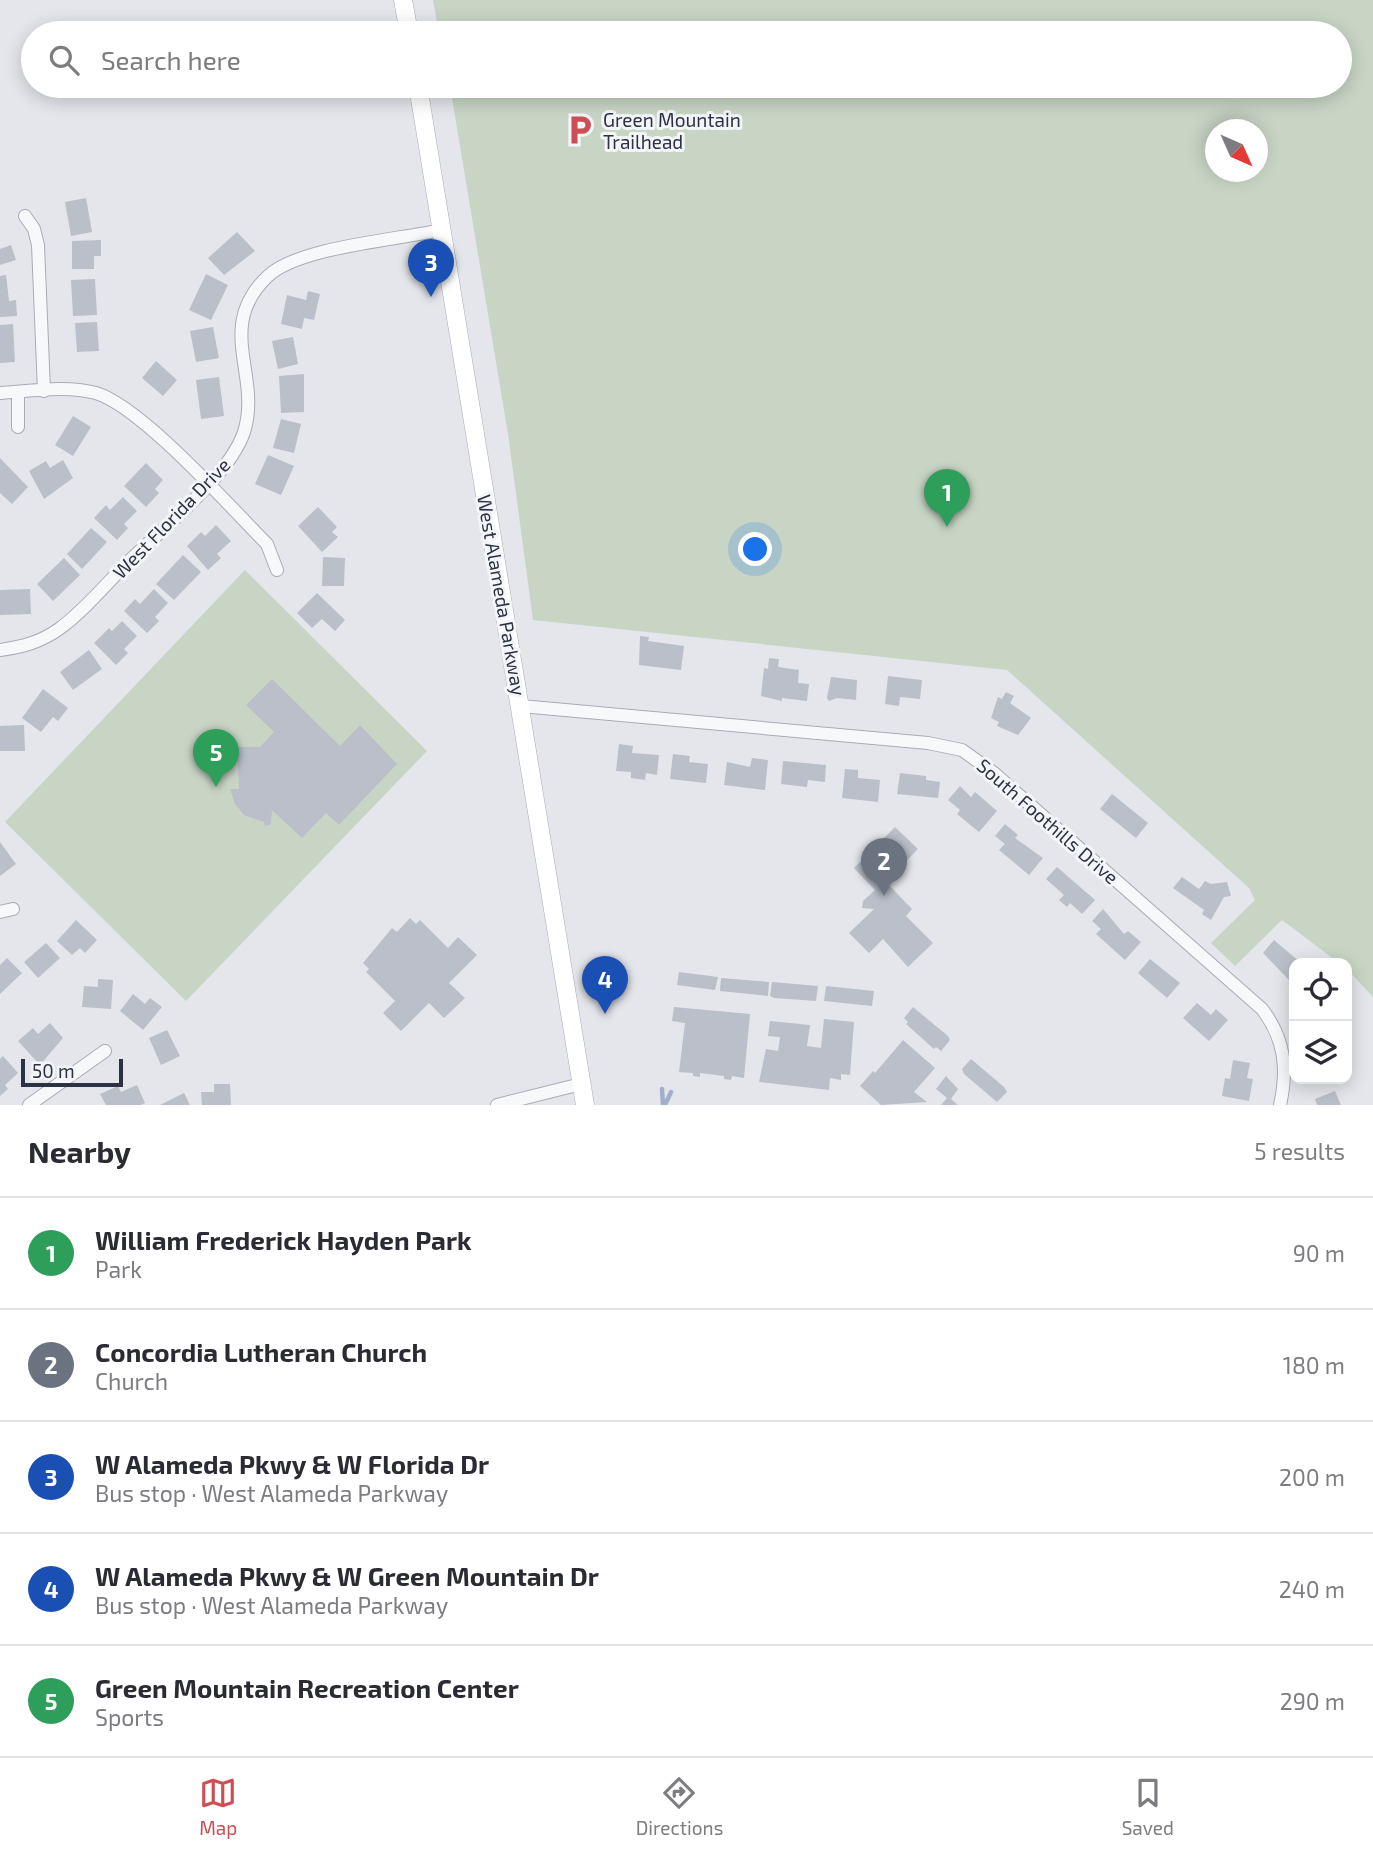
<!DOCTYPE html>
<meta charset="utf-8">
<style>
body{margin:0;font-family:"Exo 2",sans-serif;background:#f7f7f7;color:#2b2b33}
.controls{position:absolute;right:21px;bottom:21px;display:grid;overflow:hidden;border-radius:14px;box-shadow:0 4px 18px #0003}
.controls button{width:63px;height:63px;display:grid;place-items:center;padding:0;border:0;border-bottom:2px solid #e1e1e2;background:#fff;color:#2b2b33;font:35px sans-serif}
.compass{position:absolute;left:1205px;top:119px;width:63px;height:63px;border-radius:50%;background:#fff;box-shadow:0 4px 18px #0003;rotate:135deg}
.scale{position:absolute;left:21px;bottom:18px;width:102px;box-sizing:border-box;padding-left:7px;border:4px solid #2c3244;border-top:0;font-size:19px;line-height:24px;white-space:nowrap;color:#2c3244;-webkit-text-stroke:5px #f4f5f9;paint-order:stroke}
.you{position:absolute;left:756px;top:550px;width:24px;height:24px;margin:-18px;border:5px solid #fff;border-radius:50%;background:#1a73e8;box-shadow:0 0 0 10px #1a73e833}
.badge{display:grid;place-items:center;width:46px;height:46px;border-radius:50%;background:#cb4f54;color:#fff;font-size:23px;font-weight:700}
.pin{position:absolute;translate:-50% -58px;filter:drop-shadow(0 2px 4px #0008)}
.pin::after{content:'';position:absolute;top:37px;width:24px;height:21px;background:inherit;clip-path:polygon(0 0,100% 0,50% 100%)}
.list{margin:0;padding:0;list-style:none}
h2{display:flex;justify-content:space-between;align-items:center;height:91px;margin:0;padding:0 28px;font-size:30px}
h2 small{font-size:23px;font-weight:400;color:#7c7c81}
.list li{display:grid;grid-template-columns:46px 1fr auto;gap:21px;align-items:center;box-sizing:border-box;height:112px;padding:0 28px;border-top:2px solid #e1e1e2}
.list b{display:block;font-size:26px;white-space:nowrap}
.list p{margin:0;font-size:23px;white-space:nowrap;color:#7c7c81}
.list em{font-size:23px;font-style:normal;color:#7c7c81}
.icon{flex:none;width:38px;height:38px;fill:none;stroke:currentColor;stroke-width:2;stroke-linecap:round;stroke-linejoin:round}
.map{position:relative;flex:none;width:1373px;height:1105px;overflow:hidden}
.search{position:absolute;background:#fff;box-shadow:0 4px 18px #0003;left:21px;right:21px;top:21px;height:77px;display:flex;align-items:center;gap:18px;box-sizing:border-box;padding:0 24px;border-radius:38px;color:#7c7c81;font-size:26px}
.sheet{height:651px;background:#fff}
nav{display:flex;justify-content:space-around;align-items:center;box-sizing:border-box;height:98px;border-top:2px solid #e1e1e2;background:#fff;font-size:19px;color:#7c7c81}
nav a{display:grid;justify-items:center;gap:4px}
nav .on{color:#cb4f54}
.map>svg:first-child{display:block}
.green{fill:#c8d5c5;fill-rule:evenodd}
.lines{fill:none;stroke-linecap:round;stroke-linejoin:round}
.stream{stroke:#a1b0ca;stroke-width:4.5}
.building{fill:#bbbfc9}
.minor-casing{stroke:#a9acb6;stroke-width:14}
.secondary-casing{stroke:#a9acb6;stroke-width:19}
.minor{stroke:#f7f8fa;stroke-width:12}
.secondary{stroke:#fff;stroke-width:18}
.labels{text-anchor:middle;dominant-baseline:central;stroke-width:6;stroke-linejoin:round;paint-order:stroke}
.poi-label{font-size:19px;fill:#2c3244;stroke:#f4f5f9;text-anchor:start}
.street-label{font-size:19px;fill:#2c3244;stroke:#f4f5f9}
</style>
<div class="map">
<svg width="1373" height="1105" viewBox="0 0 1373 1105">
<rect width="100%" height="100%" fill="#e4e6eb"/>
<path class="green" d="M 433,0 L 1373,0 L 1373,997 L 1347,969 L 1347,963 L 1339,963 L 1282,920 L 1235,966 L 1211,943 L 1255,900 L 1249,888 L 1007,670 L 533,620 L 508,434 L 450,86 L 1340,86 L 1340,33 L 439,33 ZM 1216,130 L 1258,130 L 1258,172 L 1216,172 Z
M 245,570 L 427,751 L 186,1001 L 5,822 Z"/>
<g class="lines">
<path class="stream" d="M 662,1089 L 663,1105
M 665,1105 L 671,1092"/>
</g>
<path class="building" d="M 86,198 L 92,232 L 71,236 L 65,202 Z
M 237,232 L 255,251 L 224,275 L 208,258 Z
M 101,240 L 101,256 L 94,256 L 94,269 L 72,269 L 72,241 Z
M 11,245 L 16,260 L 0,265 L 0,249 Z
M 206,274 L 228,285 L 211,320 L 189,310 Z
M 6,275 L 9,301 L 16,300 L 17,316 L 0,317 L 0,276 Z
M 95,279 L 97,315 L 73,316 L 71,280 Z
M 308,291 L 320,294 L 314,320 L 304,318 L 302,329 L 281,324 L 287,295 L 306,300 Z
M 97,322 L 99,351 L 77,352 L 75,323 Z
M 13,324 L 15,362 L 0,363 L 0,325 Z
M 213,327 L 219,358 L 196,362 L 190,331 Z
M 293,337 L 298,364 L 278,369 L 272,341 Z
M 156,361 L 177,380 L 163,396 L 142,378 Z
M 304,374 L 304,412 L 281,413 L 279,376 Z
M 219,377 L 224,416 L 201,419 L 196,380 Z
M 73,416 L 91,427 L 73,456 L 55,445 Z
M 281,419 L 301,424 L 294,453 L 273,448 Z
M 268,455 L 294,466 L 281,495 L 255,484 Z
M 0,458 L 28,487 L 12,504 L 0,493 Z
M 63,460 L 73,478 L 44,499 L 29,471 L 46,461 L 50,468 Z
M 146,463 L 163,480 L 155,489 L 159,493 L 146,507 L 124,486 Z
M 123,497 L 137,511 L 124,524 L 128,528 L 117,540 L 94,518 L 106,505 L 110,510 Z
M 318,507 L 337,527 L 332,532 L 338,537 L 322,552 L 298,526 Z
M 216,525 L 231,541 L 217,554 L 221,558 L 208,570 L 187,546 L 201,532 L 205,536 Z
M 91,528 L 107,542 L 82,569 L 67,554 Z
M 183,555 L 201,572 L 174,600 L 156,584 Z
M 323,557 L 345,558 L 344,586 L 322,586 Z
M 64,558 L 80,575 L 53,601 L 37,584 Z
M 30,589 L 31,614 L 0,615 L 0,590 Z
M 154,589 L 168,603 L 155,617 L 159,621 L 147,633 L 124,611 L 135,599 L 140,604 Z
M 317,593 L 345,620 L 335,631 L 322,619 L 312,628 L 297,613 Z
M 122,621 L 137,636 L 124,649 L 128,653 L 116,665 L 94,643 L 109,628 L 112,631 Z
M 640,636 L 649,637 L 648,641 L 684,646 L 681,670 L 639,665 Z
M 89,650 L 102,669 L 73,690 L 60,672 Z
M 769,658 L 779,659 L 778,667 L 799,670 L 798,683 L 809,684 L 807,701 L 782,698 L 782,701 L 761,696 L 764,668 L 768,669 Z
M 888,676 L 922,680 L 920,699 L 900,697 L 899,706 L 885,704 Z
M 831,677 L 857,680 L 856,700 L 837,698 L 829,701 L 827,698 Z
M 272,679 L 340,746 L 360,725 L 397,764 L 339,825 L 326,813 L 302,838 L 272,810 L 271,824 L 265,826 L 264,822 L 244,815 L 235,804 L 230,789 L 239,789 L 237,747 L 260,747 L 274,732 L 246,705 Z
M 43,689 L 68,708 L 58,721 L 53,717 L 41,732 L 22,718 Z
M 1006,692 L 1014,696 L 1010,703 L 1031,718 L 1018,735 L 997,726 L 999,722 L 991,718 L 998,697 L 1002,699 Z
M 24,725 L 25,751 L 0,751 L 0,726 Z
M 619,744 L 633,746 L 632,753 L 659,755 L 657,775 L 646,773 L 645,780 L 631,778 L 631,772 L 616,771 Z
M 673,754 L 690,756 L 689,762 L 708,764 L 706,783 L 670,779 Z
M 752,758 L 768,760 L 765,790 L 724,785 L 727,762 L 750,767 Z
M 783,761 L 826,765 L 825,782 L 808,780 L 807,787 L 781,784 Z
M 845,769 L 858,770 L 858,778 L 880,780 L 878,802 L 842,798 Z
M 900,773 L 926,776 L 926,780 L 940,782 L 938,798 L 897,794 Z
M 960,786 L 971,797 L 975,792 L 997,811 L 979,832 L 957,814 L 960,810 L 948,800 Z
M 1112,794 L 1148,823 L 1136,838 L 1100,809 Z
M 1005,824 L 1018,835 L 1015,838 L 1043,858 L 1029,875 L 999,850 L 1005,844 L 995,836 Z
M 895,827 L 918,849 L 886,882 L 912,909 L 906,916 L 933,943 L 908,967 L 883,939 L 869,953 L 849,933 L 874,909 L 862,908 L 863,901 L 875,890 L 854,868 Z
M 0,842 L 16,864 L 0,876 Z
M 1057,867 L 1095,900 L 1082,914 L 1070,903 L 1067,907 L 1059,900 L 1064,895 L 1046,879 Z
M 1182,877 L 1199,889 L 1205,881 L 1211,884 L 1227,882 L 1231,896 L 1224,897 L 1211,920 L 1202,914 L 1204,910 L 1173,888 Z
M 1103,909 L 1124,934 L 1128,931 L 1141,942 L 1125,960 L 1096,934 L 1101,929 L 1092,921 Z
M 410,918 L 416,924 L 420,920 L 448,948 L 458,937 L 477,955 L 449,983 L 465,998 L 444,1018 L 429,1003 L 401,1031 L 383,1013 L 395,1001 L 366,972 L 369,969 L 363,963 L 392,928 L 397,932 Z
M 76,920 L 97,940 L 85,953 L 80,948 L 72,955 L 57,941 Z
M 1274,940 L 1301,963 L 1294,963 L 1294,974 L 1289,980 L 1263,953 Z
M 46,943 L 60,958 L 38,978 L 24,962 Z
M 7,958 L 22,973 L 0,994 L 0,965 Z
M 1150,959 L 1180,983 L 1167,998 L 1138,973 Z
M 679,972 L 718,977 L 715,990 L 677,985 Z
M 721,978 L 769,982 L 768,996 L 720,991 Z
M 98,979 L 113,980 L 111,1009 L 82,1007 L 84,986 L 98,987 Z
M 772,982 L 818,986 L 816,1001 L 774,998 L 770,996 Z
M 826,986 L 874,991 L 872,1006 L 824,1001 Z
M 133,994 L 145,1004 L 150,998 L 162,1007 L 143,1030 L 120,1011 Z
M 1197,1003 L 1211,1015 L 1216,1009 L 1228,1020 L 1209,1041 L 1183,1018 Z
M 674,1007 L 750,1014 L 744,1078 L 732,1076 L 731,1080 L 724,1079 L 724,1076 L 700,1073 L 700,1077 L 693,1076 L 693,1073 L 679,1072 L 685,1023 L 672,1021 Z
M 913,1007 L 948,1036 L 950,1040 L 941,1051 L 936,1047 L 934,1049 L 906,1024 L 908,1022 L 904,1018 Z
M 824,1019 L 854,1022 L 850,1075 L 841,1074 L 841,1080 L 830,1078 L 829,1090 L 759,1082 L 766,1049 L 778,1051 L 780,1037 L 768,1036 L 770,1021 L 810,1025 L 807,1046 L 821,1048 Z
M 50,1023 L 63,1038 L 40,1065 L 18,1041 L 33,1028 L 38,1034 Z
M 167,1030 L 180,1056 L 161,1065 L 149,1038 Z
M 903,1040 L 935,1068 L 914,1092 L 927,1102 L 881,1105 L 860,1086 L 873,1071 L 875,1073 Z
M 3,1056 L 18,1073 L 5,1085 L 8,1089 L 0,1096 L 0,1059 Z
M 971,1059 L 1004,1087 L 1007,1092 L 997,1102 L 964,1074 L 962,1069 Z
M 1233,1060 L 1250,1063 L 1247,1078 L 1253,1079 L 1249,1101 L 1222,1096 L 1225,1078 L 1230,1079 Z
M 946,1076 L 958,1089 L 951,1099 L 958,1105 L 941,1105 L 947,1098 L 936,1089 Z
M 214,1084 L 230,1084 L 231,1105 L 202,1105 L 201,1092 L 214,1092 Z
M 137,1085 L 145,1103 L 141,1105 L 106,1105 L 100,1094 L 118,1086 L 121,1092 Z
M 1335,1091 L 1341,1105 L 1317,1105 L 1315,1099 Z
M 184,1093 L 190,1105 L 160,1105 Z"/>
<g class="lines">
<defs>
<path id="minor" d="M 25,216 L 34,229 L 38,245 L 44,391
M 18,392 L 18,427
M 0,393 C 31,391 66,385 96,393 C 142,407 230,507 267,544 L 277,570
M 0,650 C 22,647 41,642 59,629 C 85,610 106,584 128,562 C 162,529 230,475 244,432 C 262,375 214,327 268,276 C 299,247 396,240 441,230
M 521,706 L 928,743 L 962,750 L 994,773 L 1262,1009 C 1285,1039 1288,1069 1280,1105
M 0,912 L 13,909
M 29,1105 L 105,1051
M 497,1105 L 581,1084"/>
<path id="secondary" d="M 403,0 L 409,33
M 418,86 L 585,1105"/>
</defs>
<use href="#minor" class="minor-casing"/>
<use href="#secondary" class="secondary-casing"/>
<use href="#minor" class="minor"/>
<use href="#secondary" class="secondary"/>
</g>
<defs>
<symbol id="parking-bare" viewBox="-9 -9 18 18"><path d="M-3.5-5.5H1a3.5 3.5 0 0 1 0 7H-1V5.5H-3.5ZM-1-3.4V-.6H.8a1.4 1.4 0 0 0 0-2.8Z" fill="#cb4f54" stroke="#f4f5f9" stroke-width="2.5" paint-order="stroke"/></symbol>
</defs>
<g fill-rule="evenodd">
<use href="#parking-bare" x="558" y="108" width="44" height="44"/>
</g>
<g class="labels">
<g class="poi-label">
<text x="603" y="119">Green Mountain<tspan x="603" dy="22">Trailhead</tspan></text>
</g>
<g class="street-label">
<text transform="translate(171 518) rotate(-46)">West Florida Drive</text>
<text transform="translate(502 595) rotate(80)">West Alameda Parkway</text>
<text transform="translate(1048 821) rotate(41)">South Foothills Drive</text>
</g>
</g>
</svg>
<div class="controls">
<button><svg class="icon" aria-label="locate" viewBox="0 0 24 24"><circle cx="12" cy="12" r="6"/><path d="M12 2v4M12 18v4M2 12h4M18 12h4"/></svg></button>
<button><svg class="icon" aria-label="layers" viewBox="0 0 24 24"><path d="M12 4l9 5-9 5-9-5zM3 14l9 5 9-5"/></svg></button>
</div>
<svg class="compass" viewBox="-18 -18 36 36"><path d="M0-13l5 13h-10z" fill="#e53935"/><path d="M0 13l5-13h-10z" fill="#7c7c81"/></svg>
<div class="scale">50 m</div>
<div class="you"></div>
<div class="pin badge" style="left:947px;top:527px;background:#2e9e5b">1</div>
<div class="pin badge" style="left:884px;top:896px;background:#6b7280">2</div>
<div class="pin badge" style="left:431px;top:297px;background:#1a4fb4">3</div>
<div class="pin badge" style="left:605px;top:1014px;background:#1a4fb4">4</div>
<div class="pin badge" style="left:216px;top:787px;background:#2e9e5b">5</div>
<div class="search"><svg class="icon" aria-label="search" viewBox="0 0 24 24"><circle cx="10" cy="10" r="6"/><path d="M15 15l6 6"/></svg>Search here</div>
</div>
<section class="sheet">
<h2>Nearby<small>5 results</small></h2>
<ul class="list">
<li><span class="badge" style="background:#2e9e5b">1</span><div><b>William Frederick Hayden Park</b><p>Park</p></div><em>90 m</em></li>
<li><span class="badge" style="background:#6b7280">2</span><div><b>Concordia Lutheran Church</b><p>Church</p></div><em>180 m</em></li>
<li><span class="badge" style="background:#1a4fb4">3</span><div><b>W Alameda Pkwy &amp; W Florida Dr</b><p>Bus stop · West Alameda Parkway</p></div><em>200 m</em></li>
<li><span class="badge" style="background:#1a4fb4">4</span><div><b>W Alameda Pkwy &amp; W Green Mountain Dr</b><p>Bus stop · West Alameda Parkway</p></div><em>240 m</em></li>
<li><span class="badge" style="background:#2e9e5b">5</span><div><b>Green Mountain Recreation Center</b><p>Sports</p></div><em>290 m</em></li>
</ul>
</section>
<nav>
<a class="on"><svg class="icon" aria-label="map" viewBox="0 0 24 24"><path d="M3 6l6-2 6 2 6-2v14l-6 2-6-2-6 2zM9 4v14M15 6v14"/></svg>Map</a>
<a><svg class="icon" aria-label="directions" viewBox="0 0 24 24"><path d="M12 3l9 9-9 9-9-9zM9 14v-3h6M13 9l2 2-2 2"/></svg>Directions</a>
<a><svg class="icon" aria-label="saved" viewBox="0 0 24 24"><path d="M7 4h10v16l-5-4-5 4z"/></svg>Saved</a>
</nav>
